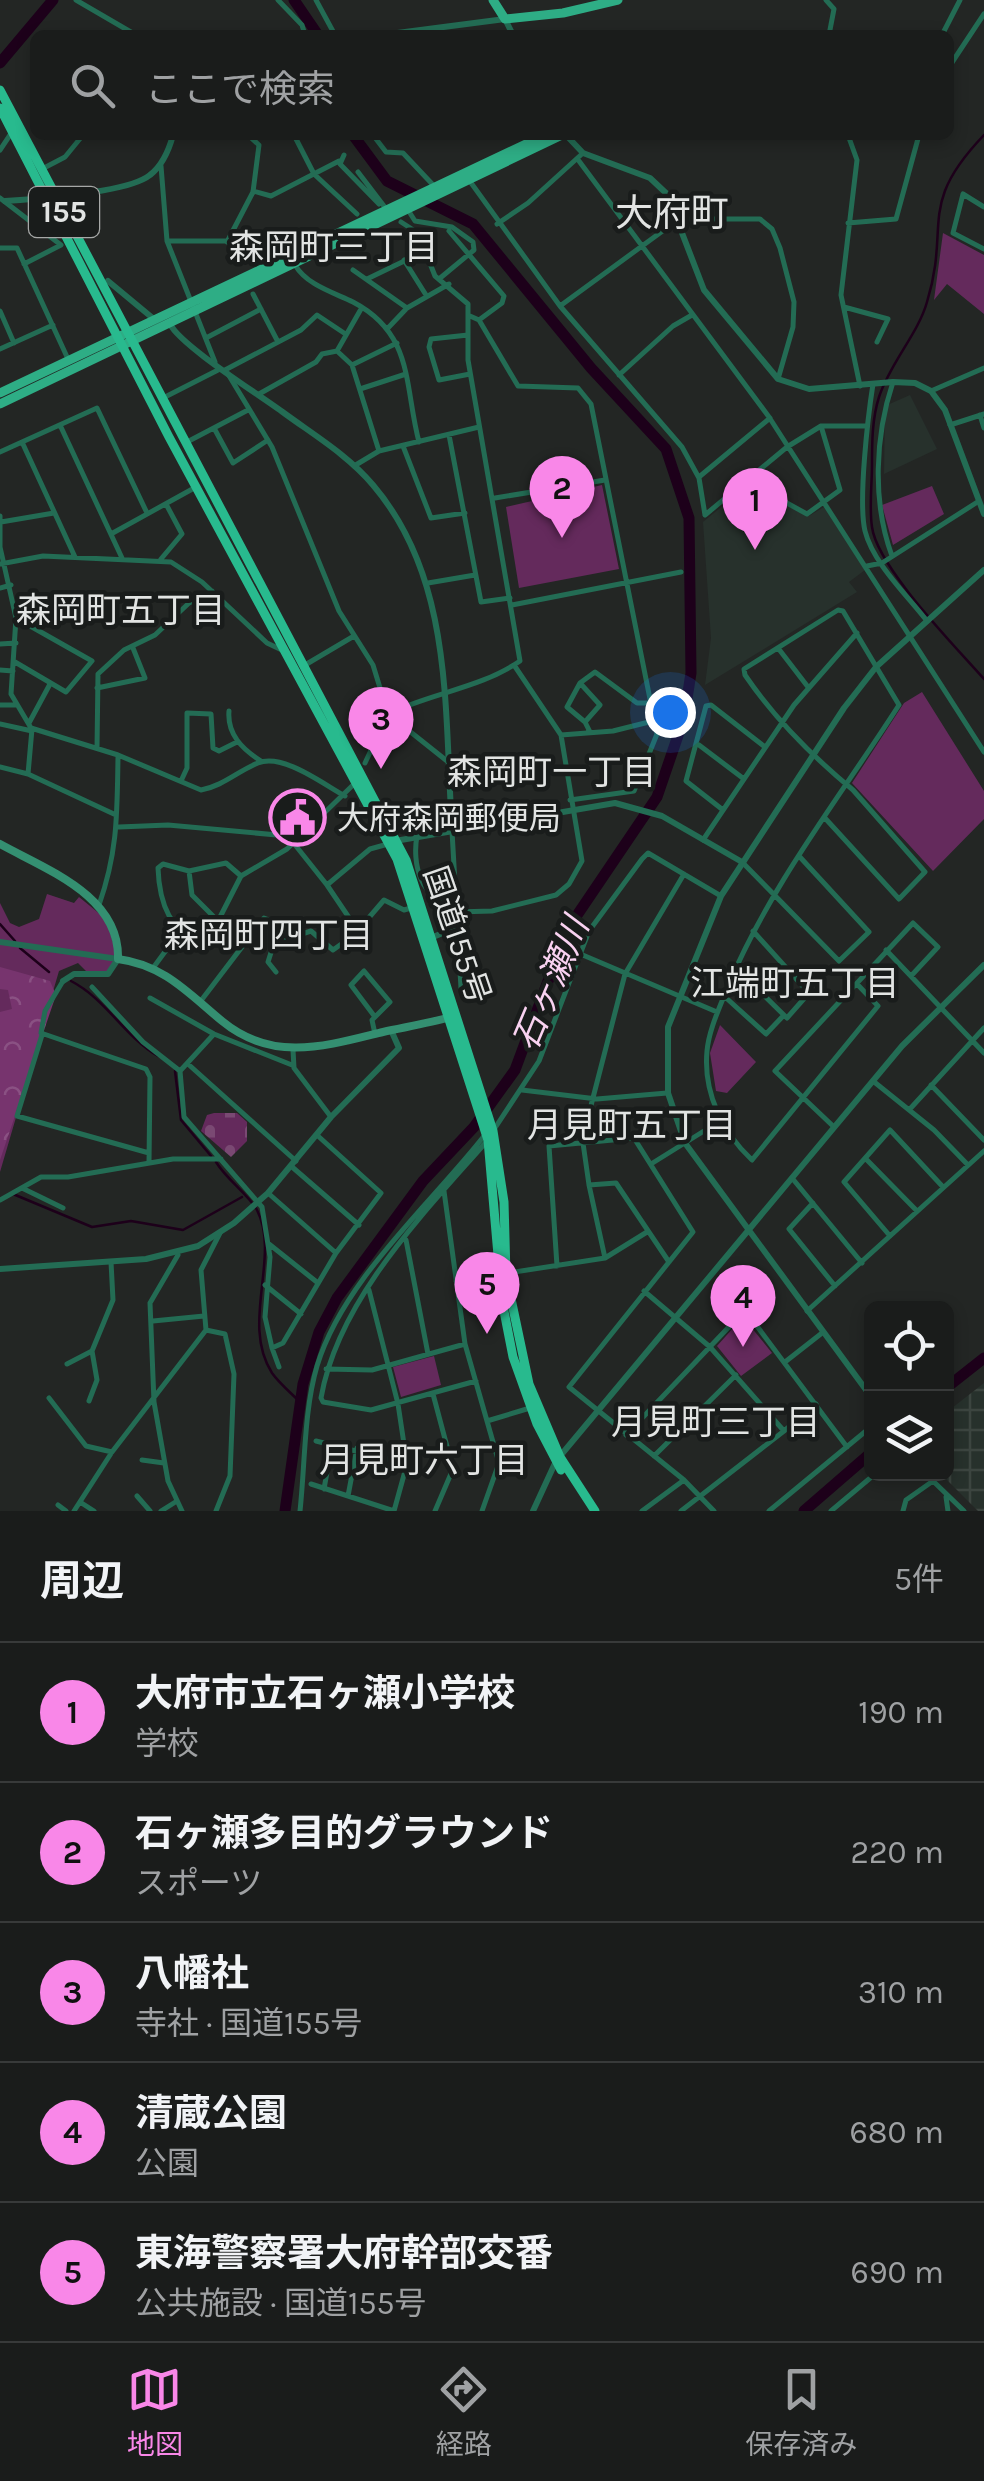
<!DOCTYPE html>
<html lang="ja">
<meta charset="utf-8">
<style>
body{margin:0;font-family:Karla,"Noto Sans JP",sans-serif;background:#232524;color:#f1f3f6}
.controls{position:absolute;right:30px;bottom:30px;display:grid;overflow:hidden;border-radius:15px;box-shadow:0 5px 15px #0003}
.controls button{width:90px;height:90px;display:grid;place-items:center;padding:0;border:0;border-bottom:2px solid #383a3a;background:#1a1c1b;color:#f1f3f6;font:50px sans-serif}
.you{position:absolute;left:670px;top:712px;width:35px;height:35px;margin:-25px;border:8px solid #fff;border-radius:50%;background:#1a73e8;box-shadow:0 0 0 15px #1a73e833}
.badge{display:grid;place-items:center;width:65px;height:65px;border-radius:50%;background:#f987e8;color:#111;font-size:32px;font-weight:700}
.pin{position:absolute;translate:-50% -82px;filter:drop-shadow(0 2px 5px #0008)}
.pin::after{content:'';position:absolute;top:52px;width:35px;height:30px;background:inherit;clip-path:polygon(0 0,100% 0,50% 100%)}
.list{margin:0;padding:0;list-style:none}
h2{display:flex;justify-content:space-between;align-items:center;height:130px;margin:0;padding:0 40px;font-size:42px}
h2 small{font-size:32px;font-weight:400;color:#9fa1a3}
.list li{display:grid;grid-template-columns:65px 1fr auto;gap:30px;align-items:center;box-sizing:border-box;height:140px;padding:0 40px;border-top:2px solid #383a3a}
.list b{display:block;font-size:38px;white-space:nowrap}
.list p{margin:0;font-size:32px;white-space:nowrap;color:#9fa1a3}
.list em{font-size:32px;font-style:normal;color:#9fa1a3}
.icon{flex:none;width:55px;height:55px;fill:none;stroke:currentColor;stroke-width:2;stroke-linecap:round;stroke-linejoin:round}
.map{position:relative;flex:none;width:984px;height:1511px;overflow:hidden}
.search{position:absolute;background:#1a1c1b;box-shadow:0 5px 15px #0003;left:30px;right:30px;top:30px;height:110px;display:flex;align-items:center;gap:25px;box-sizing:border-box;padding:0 35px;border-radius:15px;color:#9fa1a3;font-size:38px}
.sheet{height:830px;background:#1a1c1b}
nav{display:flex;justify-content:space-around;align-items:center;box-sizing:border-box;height:140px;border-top:2px solid #383a3a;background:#1a1c1b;font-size:28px;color:#9fa1a3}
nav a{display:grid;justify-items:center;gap:5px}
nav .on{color:#f987e8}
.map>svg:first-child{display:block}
.built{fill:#27312c}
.industrial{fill:url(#industrial-grid)}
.green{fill:#642a5c}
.forest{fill:url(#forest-crowns)}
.cemetery{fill:url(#cemetery-stones)}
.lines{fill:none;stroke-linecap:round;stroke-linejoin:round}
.stream{stroke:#1d001a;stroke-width:2.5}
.river{stroke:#1d001a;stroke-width:11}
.minor{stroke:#236c54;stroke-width:5}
.tertiary{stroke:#236c54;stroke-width:6}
.secondary{stroke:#348f71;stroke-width:8}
.primary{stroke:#2ead85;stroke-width:9}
.trunk{stroke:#28ba8e;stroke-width:9}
.labels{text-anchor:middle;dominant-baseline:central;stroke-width:9;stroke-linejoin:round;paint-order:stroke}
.shield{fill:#191c1b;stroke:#a6a8a7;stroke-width:2.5}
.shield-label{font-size:30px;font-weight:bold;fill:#e2e4e3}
.poi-label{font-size:32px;fill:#e2e4e3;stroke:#191c1b;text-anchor:start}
.street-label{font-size:32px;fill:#e2e4e3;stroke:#191c1b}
.neighbourhood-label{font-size:35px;fill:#e2e4e3;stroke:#191c1b}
.water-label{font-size:35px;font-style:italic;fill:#f9d2f1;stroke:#191c1b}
.quarter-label{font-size:38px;fill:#e2e4e3;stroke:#191c1b}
</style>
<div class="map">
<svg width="984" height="1511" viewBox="0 0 984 1511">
<defs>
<pattern id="industrial-grid" width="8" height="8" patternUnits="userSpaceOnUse" patternTransform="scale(2.5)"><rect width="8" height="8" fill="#27312c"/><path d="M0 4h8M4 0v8" fill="none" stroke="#3c4540"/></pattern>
<pattern id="forest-crowns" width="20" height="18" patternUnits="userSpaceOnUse" patternTransform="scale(2.5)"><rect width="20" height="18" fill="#77346e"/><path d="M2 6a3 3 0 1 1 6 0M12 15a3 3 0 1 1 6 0" fill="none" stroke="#8a5183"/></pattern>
<pattern id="cemetery-stones" width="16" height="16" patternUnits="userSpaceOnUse" patternTransform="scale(2.5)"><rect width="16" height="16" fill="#642a5c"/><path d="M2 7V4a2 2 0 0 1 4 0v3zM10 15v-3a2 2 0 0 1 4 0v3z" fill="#7a4973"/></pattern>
</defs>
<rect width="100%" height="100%" fill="#232624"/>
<path class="built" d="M 910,395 L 937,449 L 884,474 L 885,406 Z
M 759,476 L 780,502 L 809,516 L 824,507 L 865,570 L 849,582 L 857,592 L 705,685 L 711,638 L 703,522 Z"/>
<path class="industrial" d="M 984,1383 L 984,1511 L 978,1511 L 941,1474 L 946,1474 L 947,1412 Z"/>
<path class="green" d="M 943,233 L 984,255 L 984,314 L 947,284 L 934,300 Z
M 602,485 L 619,569 L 519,588 L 506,507 Z
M 932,486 L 944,514 L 893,545 L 882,505 Z
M 922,692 L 984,791 L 984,819 L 933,871 L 852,783 L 904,703 Z
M 47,894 L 74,903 L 79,897 L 106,919 L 118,959 L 108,974 L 88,973 L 78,963 L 59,971 L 0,1172 L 0,903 L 10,923 L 19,927 L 39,919 Z
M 720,1025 L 756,1062 L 727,1093 L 716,1091 L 710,1053 Z
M 743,1317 L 772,1353 L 741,1376 L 717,1346 Z
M 434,1356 L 441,1385 L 401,1397 L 393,1367 Z"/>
<path class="forest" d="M 0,967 L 50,981 L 56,995 L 0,1160 L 0,1012 L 12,1009 L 8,990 L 0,989 Z"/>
<path class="cemetery" d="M 214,1113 L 237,1113 L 247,1122 L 247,1141 L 231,1157 L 201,1131 L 207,1115 Z"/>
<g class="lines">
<path class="stream" d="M 984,135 C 916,206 951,224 927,302 C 918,334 890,363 879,397 C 872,419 872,443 872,465 C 872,485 869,507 872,527 C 877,567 956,647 984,679
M 0,924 L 15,941
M 20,948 L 49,972
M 71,981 C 106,999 124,1036 158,1056
M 175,1071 L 181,1120 L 211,1156
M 216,1162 C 227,1180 249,1195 257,1210 C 281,1257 240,1323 272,1373 C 279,1383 291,1393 300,1402
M 13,1194 L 92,1227 L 131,1221 L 183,1230 L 242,1197"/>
<path class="river" d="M 294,0 L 318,35
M 0,63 L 53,0
M 946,1388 L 984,1358
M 285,1511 L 303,1384 L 319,1332 L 337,1298 L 423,1181 L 474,1127 L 515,1070 L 567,930 L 657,797 L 684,718 L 691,673 L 689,518 L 666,449 L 591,368 L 473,224 L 387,181 L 353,135
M 804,1511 L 872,1452"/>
<path class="minor" d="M 76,0 L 136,35
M 278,0 L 302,25 L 305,35
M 316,0 L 335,35
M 826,0 L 834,9 L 829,35
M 942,35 L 960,0
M 949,67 L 984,14
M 294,135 L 314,174 L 357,214
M 373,135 L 386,152 L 403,153 L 435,187
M 848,135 L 857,160 L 841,295 L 860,386
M 0,150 L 12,132
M 344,155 L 340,164 L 379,204
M 579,161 L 769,417 L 984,752
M 161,166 L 167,241 L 215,362
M 42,169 L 65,157 L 83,135
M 358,172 L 387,210
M 469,180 L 560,306 L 682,447 L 699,478 L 705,515
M 253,191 L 271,196 L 339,161
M 0,198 L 61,245 L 24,264
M 984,207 L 963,194 L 953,233 L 984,249
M 408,210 L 415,221 L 452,227 L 473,242 L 474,250 L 439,279
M 848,223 L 896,219 L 919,135
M 497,224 L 528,203 L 583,153
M 449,231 L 504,296 L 502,303 L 479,320
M 167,241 L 252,241 L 278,260
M 227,242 L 253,192 L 259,145 L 248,135
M 0,248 L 17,248 L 68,359
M 404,260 L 426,295
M 295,265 C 307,285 332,292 353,302 C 414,334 404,385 419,442
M 353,270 L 407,308
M 367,279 L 425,251
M 253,294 L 278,342
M 560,306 L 679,219 L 760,219 L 772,229 L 780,248 L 794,302 L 793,327 L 778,379
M 844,307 L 888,319 L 877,342
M 361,309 L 337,351 L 352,365 L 379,451
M 0,311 L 14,343
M 470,316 L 479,320 L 518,386 L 578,388 L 591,404 L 657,734 L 634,791 L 570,800
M 388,328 L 407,308 L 449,284
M 468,335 L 431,339 L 429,347 L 439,380 L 470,374
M 206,338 L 261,309
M 0,349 L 53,325
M 352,365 L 397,343
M 225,370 L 301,330 L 317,315 L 344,333
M 228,374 L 272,447 L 339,611 L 373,665 L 388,714 C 431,693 481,688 520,661 L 468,360 L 468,304 L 435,276 L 418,233 L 401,222
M 619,375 L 673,326 L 692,315
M 873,384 C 868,416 858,501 865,531 C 873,563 907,595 927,621
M 360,389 L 406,374
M 931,391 L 984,368
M 259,394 L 316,362 L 322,354 L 337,351
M 163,398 L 220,369
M 980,415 L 984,428
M 60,425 L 122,558
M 950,425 L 984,414
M 214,428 L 233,463 L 268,440
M 449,435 L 481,602 L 510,598
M 22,442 L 75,557
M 187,442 L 248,410
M 403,446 L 431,518 L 465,513
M 0,452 L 97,408 L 147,513
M 354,466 L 379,451 L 479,427
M 760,472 L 785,502 L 807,514 L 840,490 L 821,426
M 699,477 L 770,418
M 495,498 L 605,480
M 705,515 L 787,447 L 821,426 L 866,426
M 0,516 L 0,547 L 16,618 L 11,694 L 31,728 L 118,755 L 201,790 C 223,786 238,771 258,763 C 283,753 323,784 345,796
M 1,522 L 54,513
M 111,534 L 196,487
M 892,556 C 872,502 875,436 893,382
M 161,559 L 182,534 L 166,504
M 0,564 L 43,556 L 171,562 L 202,582 L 267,643 L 284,651
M 867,566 L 882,563 L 979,501
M 428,583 L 475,575
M 0,588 L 11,585
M 512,605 L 681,572
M 0,644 L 16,643
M 778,648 L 808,687
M 15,662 L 66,692 L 92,661 L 16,618
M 305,665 L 354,636
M 0,670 L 13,671
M 580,683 L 567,707 L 585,722
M 97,688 L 145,678 L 133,648
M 0,705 L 15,705
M 229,711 C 227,734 242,749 261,761
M 29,723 L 50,684
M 0,724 L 32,731
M 32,729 L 28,774 L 116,815
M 590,732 L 585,722 L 600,705 L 580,683 L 595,672 L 637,703 L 650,703
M 561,735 L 613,731 L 653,721
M 699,745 L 744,779
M 97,748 L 98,674 L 124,650 L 155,635 L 189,603 L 212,591
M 365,763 L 388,714 L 447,761
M 0,767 L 28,774
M 181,781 L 187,768 L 187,713 L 211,714 L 213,748 L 219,751 L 237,742
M 723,810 L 686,781 L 706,706 L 711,705 L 765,747
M 824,817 L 899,899 L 925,872 L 853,790 C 812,756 775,719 745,675 L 744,669 L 838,610 L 843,611 L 899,705 C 840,797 771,884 728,986 C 720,1007 709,1029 707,1051 C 703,1093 723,1133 752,1160 L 878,1006 L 857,984
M 119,827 L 168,825 L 288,836 L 327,885 L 370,849 L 388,844
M 452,831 L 461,988
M 417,836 C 412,862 420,903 455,902
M 703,840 L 794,705 L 857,633
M 743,863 L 839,961 L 869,932 L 799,856
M 189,871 L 192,895 L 218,921
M 241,876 L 226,863 L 189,871 L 163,864 L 158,868 C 159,898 167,929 198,942 L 218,921 L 241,876 L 287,849 L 352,786
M 327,885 L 358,931
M 99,905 C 118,851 117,813 118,757
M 456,912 L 492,911 L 556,895 L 569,884 L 582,861 L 561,735 L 514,665
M 886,950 L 984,1053
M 578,953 L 717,1012
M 153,968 L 181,930
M 736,968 L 787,1018 L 809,993 L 753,931
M 276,972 L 268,962 L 274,943 L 311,931 L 333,950 L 354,935 L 384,900 L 404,910 L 411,908
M 63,981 L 45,1011 L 41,1033 L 146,1069 L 150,1077 L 149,1163
M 92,987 L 143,1042 L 180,1071
M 724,996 L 766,1034 L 784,1015
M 150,998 L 214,1034 L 292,1065
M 200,1002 L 264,918 L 269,920 L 277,941
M 214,1034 L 180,1071 L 184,1117 L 262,1207 L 270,1257 L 265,1317 L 272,1348 L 283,1343 L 336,1253 L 381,1193 L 318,1136
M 375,1034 L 372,1020 L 390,1002 L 364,971 L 351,985 L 375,1017
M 42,1035 L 17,1116 L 149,1153
M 293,1050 L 294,1068 L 331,1117
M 188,1064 L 296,1161
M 873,1081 L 934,1130 L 968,1165
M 931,1085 L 984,1140
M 522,1090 L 597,1099 L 667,1093
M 909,1110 L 984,1028
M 834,1127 L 775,1071 L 913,923 L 938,947 L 911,976
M 493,1131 L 539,1061 L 589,931 L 642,859 L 648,853 L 721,896
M 866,1159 L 917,1211
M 651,1164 L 720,1121
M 291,1166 L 359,1225
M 792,1178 L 862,1263
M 589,1185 L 583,1143 L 587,1121 L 625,974 L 684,874
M 24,1189 L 63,1208
M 444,1191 L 465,1344 L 499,1463 L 482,1511
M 268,1193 L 336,1253
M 0,1200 L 41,1177 L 68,1177 L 173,1159 L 221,1159
M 813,1203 L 789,1229 L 835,1286
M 890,1236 L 844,1182 L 890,1130 L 943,1187
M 406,1240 L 428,1354
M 269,1244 L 318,1283
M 178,1255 L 150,1303 L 154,1402 L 168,1481 L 182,1511
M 605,1258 L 589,1185 L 616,1183 L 669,1262
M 557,1266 L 549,1146 L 634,1138 L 693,1232 L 569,1387 L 684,1480 L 714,1511
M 456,1281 L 605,1258 L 647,1232
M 265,1285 L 301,1314
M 369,1290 L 398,1404 L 407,1464 L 394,1511
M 644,1291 L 710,1347 L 784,1431 L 816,1404
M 807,1311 L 984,1151
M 153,1321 L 204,1316
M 206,1330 L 225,1334 L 234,1374 L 230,1476 L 216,1511
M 272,1348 L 279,1367
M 785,1362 L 822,1333
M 67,1364 L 92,1351
M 326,1369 L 372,1370 L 465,1344
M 476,1381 L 371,1410 L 323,1402 L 321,1398 C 338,1300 423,1214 487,1141
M 433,1394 L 453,1469 L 435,1511
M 49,1398 L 86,1446 L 112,1452
M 89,1401 L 97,1380 L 92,1351 L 113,1300 L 111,1262
M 487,1421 L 530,1408
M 626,1435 L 745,1310 L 847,1447
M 316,1441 L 407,1464
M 654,1456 L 736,1375
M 142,1460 L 164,1463
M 311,1484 L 394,1511
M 324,1489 L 332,1444
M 137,1496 L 150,1511
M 348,1496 L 357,1448
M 946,1497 L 948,1511
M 80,1502 L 94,1511
M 58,1505 L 66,1511
M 74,1511 L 112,1452 L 206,1330 L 201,1270 L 220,1233
M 161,1511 L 177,1501
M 300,1511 C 305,1465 304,1410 317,1366 C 343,1280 430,1205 484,1136
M 642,1511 L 684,1480
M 681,1511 L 784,1431
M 769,1511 L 872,1426
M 831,1511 L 875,1474
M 903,1511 L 906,1500 L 933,1481 L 964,1511"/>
<path class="tertiary" d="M 382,35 L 505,19 L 513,35
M 566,135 L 583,153 L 650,178 L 667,194 L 704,290 L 778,379 L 809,389 L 893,382 L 915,383 L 931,391 L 945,410 L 984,514
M 5,201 C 36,199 128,193 150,175 C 163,165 169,150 173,135
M 108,281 L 155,320
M 170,324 C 181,346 260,395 284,413 C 314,435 349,456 373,485 C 454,580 444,711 452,828
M 395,841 L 615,803 L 662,816 L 742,862
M 433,937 L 455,928
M 0,942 L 118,959 L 108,974 L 74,974 L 63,981
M 0,1269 L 146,1259 L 198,1246 L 234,1223 L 268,1193 L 331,1117 L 399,1048 L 391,1030
M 872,1398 L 685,1143 L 668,1093 L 668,1027 L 721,896 L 844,708 L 876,667 L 984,570
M 928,1474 L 933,1481
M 533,1511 L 556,1461 L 902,1046 L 984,965"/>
<path class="secondary" d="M 0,844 C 47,870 120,896 118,959 C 164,965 188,993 222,1021 C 273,1063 326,1046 383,1032 C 406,1027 429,1023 451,1017"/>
<path class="primary" d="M 493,0 L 505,19 L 563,13 L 618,0
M 0,393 L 545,135
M 0,404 L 562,135"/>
<path class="trunk" d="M 0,90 L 406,860 L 493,1131 L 504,1202 L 506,1275 L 529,1384 L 560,1457 L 595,1511
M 0,108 L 169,437 L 397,859 L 488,1140 L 502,1301 L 513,1357 L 537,1424 L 561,1470"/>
</g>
<defs>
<symbol id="civic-ring" viewBox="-11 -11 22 22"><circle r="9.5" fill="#191c1b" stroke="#f987e8" stroke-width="1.5"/><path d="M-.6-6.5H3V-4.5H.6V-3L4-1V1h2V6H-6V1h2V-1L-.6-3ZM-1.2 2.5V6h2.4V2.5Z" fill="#f987e8"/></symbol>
</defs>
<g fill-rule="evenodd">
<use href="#civic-ring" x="266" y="786" width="63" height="63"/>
</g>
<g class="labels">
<rect class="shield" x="29" y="187" width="70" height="50" rx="8"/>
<g class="shield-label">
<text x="64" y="212">155</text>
</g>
<g class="poi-label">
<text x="337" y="818">大府森岡郵便局</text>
</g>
<g class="street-label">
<text transform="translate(457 935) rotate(71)">国道155号</text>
</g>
<g class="neighbourhood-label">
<text x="334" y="247">森岡町三丁目</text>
<text x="121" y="610">森岡町五丁目</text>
<text x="552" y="772">森岡町一丁目</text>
<text x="269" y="935">森岡町四丁目</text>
<text x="795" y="983">江端町五丁目</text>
<text x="632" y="1125">月見町五丁目</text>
<text x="716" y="1422">月見町三丁目</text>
<text x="424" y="1460">月見町六丁目</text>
</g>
<g class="water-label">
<text transform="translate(551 984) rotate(-67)">石ヶ瀬川</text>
</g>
<g class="quarter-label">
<text x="672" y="213">大府町</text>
</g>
</g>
</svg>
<div class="controls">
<button><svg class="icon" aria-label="locate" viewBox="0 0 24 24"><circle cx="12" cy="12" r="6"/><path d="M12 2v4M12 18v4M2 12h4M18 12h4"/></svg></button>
<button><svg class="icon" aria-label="layers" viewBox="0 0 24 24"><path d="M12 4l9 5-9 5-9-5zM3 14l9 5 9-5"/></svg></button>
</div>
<div class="you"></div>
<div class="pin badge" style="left:755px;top:550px">1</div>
<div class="pin badge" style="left:562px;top:538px">2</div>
<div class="pin badge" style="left:381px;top:769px">3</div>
<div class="pin badge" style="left:743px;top:1347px">4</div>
<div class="pin badge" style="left:487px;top:1334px">5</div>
<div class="search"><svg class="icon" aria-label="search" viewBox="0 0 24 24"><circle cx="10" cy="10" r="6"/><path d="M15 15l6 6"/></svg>ここで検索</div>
</div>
<section class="sheet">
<h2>周辺<small>5件</small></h2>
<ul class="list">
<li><span class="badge">1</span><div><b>大府市立石ヶ瀬小学校</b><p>学校</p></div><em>190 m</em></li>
<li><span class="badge">2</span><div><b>石ヶ瀬多目的グラウンド</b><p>スポーツ</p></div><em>220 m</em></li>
<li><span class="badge">3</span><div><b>八幡社</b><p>寺社 · 国道155号</p></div><em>310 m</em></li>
<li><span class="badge">4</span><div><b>清蔵公園</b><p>公園</p></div><em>680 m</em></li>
<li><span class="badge">5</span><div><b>東海警察署大府幹部交番</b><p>公共施設 · 国道155号</p></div><em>690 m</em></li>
</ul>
</section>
<nav>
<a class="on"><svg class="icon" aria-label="map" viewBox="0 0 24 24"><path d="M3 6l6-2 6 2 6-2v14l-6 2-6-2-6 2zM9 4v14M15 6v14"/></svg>地図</a>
<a><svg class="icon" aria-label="directions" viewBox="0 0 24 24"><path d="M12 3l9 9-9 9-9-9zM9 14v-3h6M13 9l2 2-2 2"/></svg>経路</a>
<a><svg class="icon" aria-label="saved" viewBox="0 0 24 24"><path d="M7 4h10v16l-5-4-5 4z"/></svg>保存済み</a>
</nav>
